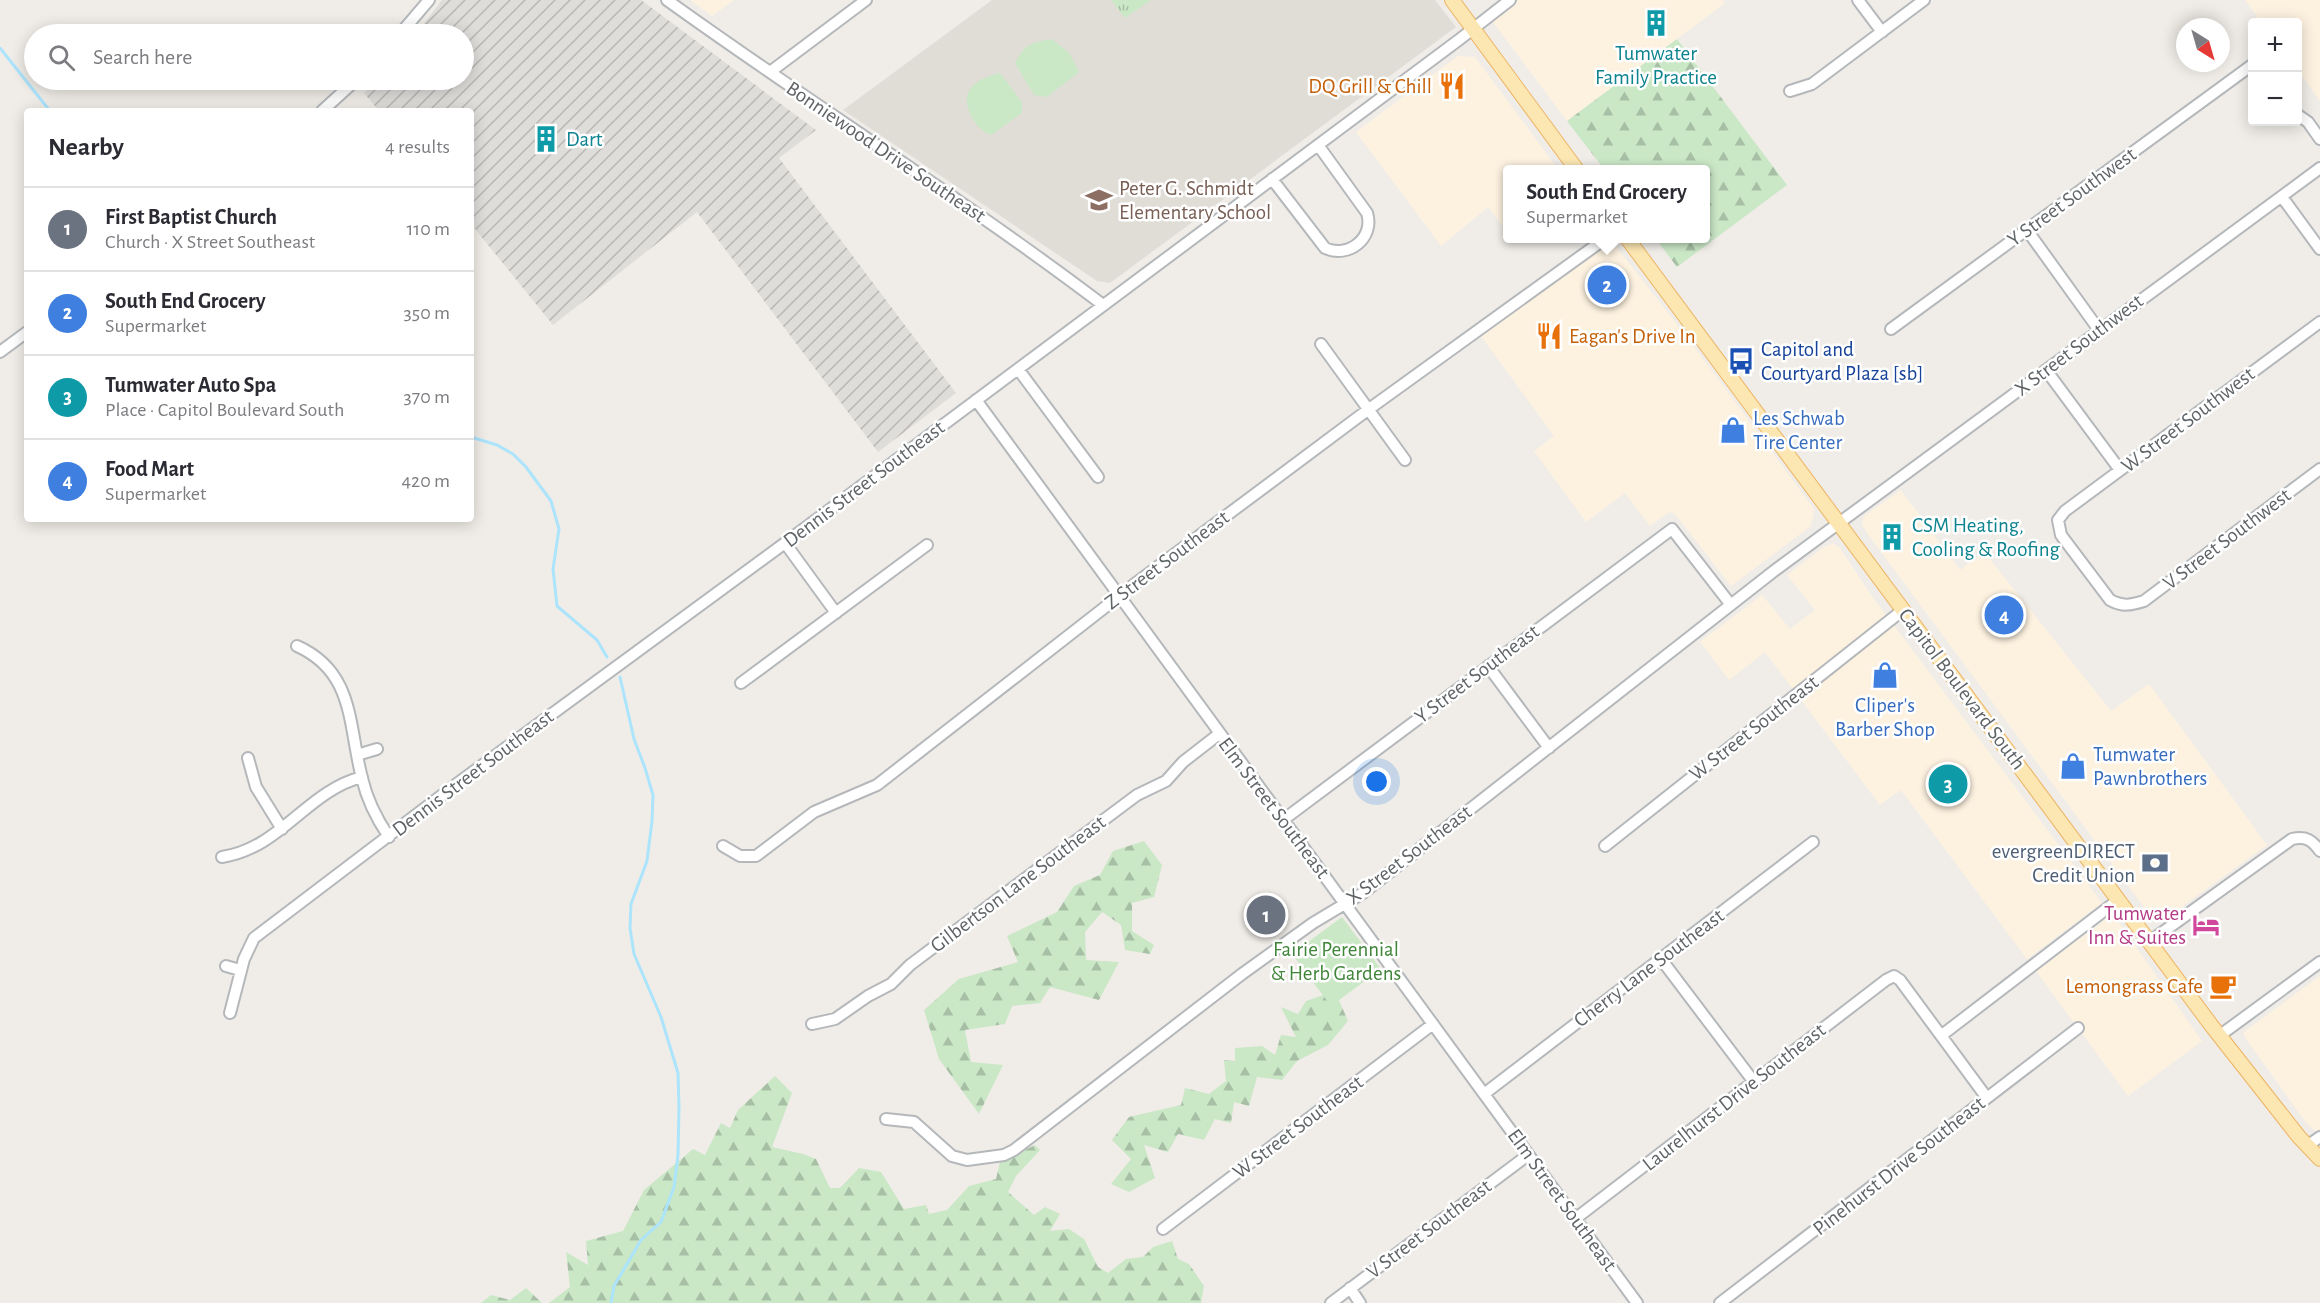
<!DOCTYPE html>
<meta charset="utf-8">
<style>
body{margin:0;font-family:"Alegreya Sans",sans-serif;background:#f2f2f3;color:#2b2b33}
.controls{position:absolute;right:18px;top:18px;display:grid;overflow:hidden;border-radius:6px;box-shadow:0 3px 15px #0003}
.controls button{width:54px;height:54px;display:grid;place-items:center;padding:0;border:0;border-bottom:2px solid #e1e1e2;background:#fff;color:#2b2b33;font:30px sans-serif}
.compass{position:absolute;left:2176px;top:18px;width:54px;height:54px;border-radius:50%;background:#fff;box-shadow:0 3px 15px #0003;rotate:143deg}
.you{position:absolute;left:1377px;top:782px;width:21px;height:21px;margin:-15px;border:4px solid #fff;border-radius:50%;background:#1a73e8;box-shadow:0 0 0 9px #1a73e833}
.badge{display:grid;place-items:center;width:39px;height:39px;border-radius:50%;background:#e43a44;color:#fff;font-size:20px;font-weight:700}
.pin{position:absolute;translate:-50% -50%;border:3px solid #fff;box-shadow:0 2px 6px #0006}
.popup{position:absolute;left:1503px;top:165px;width:207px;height:78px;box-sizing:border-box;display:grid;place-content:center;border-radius:6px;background:#fff;filter:drop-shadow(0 2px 4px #0005);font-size:20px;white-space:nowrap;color:#7c7c81}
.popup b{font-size:22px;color:#2b2b33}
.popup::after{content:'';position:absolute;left:50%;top:100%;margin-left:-12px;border:12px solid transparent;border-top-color:#fff}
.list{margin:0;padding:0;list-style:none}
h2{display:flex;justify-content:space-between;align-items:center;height:78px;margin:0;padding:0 24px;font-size:26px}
h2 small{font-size:20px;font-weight:400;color:#7c7c81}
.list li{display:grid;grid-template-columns:39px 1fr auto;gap:18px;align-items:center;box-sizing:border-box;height:84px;padding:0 24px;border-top:2px solid #e1e1e2}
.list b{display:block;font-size:22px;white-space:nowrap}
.list p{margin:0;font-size:20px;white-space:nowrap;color:#7c7c81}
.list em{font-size:20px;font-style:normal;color:#7c7c81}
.icon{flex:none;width:33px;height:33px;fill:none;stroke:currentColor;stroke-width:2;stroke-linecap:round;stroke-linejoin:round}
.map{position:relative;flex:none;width:2320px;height:1303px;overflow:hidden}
.search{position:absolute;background:#fff;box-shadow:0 3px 15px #0003;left:24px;top:24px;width:450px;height:66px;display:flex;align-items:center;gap:15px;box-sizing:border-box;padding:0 21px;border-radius:33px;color:#7c7c81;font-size:22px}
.panel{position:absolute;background:#fff;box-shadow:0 3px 15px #0003;left:24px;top:108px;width:450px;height:414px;border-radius:6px}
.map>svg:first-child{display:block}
.commercial{fill:#fdf2e0}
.industrial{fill:url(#industrial-furrows)}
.education{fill:#e0ddd6}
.forest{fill:url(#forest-firs)}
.park{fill:url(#park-tufts)}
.garden{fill:#cae7c6}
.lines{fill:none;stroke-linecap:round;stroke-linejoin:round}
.stream{stroke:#ace4fc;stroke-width:3}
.minor-casing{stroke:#b5b8bb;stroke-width:14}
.major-casing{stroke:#edb464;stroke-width:16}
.minor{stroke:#fff;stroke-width:10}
.major{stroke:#fce6b1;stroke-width:14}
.labels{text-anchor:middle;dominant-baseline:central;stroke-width:5;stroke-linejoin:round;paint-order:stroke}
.culture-label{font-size:21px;fill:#0d838f;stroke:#fff;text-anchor:start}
.food-label{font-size:21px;fill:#c56008;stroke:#fff;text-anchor:end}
.street-label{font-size:21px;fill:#5f6467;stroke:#fff}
.education-label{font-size:21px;fill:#785e54;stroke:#fff;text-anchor:start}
.transit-label{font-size:21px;fill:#164399;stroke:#fff;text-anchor:start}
.shop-label{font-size:21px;fill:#366cbe;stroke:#fff;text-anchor:start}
.service-label{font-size:21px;fill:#4e5e75;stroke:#fff;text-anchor:end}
.hotel-label{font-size:21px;fill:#b23c85;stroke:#fff;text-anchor:end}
.park-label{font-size:21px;fill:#408539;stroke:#fff}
</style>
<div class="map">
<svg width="2320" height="1303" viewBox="0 0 2320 1303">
<defs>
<pattern id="industrial-furrows" width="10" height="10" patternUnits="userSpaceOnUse" patternTransform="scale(1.5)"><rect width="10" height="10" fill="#dfddda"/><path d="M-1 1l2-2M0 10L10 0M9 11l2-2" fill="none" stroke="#b8b7b5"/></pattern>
<pattern id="forest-firs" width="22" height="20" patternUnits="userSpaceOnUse" patternTransform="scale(1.5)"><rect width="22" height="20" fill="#cae7c6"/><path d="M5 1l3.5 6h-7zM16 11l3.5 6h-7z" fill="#a7bfa5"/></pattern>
<pattern id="park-tufts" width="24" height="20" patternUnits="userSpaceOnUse" patternTransform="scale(1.5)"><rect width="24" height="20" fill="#cae7c6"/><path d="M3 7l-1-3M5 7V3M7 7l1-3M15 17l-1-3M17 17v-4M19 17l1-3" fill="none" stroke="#a7bfa5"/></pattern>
</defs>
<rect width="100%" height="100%" fill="#f0ede8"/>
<path class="commercial" d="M 690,0 L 734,0 L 712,16 Z
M 1514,0 L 1723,0 L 1725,3 L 1567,121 L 1490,18 Z
M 2245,0 L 2320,0 L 2320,101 L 2298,71 L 2298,22 L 2261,22 Z
M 1458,56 L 1475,57 L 1558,169 L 1508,170 L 1508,233 L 1488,207 L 1441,246 L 1356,132 Z
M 1610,239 L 1687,337 L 1814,509 L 1811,526 L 1731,586 L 1675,514 L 1669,512 L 1650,526 L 1625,493 L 1586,522 L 1534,451 L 1554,436 L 1478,332 Z
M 1901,490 L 1960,570 L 1984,552 L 2111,711 L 2149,684 L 2267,845 L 2162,921 L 2156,921 L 2152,918 L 1867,533 L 1862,524 L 1864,516 Z
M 1833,543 L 1840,548 L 1871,595 L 2102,903 L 2027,959 L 1901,790 L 1880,805 L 1765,652 L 1729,680 L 1700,642 L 1762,595 L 1790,629 L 1815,610 L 1787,575 L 1824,547 Z
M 2110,916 L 2115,917 L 2202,1041 L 2128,1096 L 2036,971 Z
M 2320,976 L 2320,1135 L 2307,1124 L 2244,1036 L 2244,1032 Z"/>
<path class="industrial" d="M 442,0 L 641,0 L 816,130 L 779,158 L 956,393 L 878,452 L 697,212 L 553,325 L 471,224 L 471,111 L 379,111 L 364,93 L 376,80 L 464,80 L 464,34 L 416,34 Z"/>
<path class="education" d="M 992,0 L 1435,0 L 1456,27 L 1110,283 L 1097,281 L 843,110 Z"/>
<path class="forest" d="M 1677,39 L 1787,185 L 1677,267 L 1656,239 L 1706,238 L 1706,170 L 1604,169 L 1567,121 Z
M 1144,841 L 1162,865 L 1154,897 L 1132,903 L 1132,931 L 1154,945 L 1150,954 L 1125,950 L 1121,925 L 1102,912 L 1085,932 L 1086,960 L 1119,962 L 1099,1000 L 1050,987 L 1040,1003 L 1012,1006 L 1005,1024 L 965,1030 L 971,1062 L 1003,1065 L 979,1114 L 939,1059 L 924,1010 L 959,979 L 1018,962 L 1007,936 L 1057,912 L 1074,886 L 1100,875 L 1113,851 Z
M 1335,991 L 1348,1021 L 1328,1045 L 1297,1061 L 1282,1080 L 1257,1077 L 1249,1106 L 1234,1102 L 1231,1123 L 1215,1119 L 1204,1140 L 1178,1134 L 1168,1152 L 1144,1145 L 1155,1178 L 1129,1192 L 1111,1184 L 1131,1159 L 1112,1140 L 1129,1117 L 1181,1105 L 1185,1088 L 1209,1094 L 1226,1081 L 1224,1060 L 1235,1061 L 1235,1048 L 1262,1046 L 1275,1055 L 1281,1035 L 1296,1037 L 1281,1007 L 1298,1014 L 1306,1001 Z
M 775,1076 L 792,1093 L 772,1147 L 803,1154 L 816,1159 L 830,1188 L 840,1188 L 859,1168 L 881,1172 L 904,1209 L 926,1205 L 929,1214 L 947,1210 L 969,1186 L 996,1179 L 1000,1162 L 1035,1145 L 1040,1150 L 1016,1176 L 1008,1192 L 1034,1215 L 1045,1207 L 1060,1214 L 1050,1231 L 1069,1229 L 1084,1239 L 1098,1267 L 1108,1273 L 1126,1259 L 1143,1257 L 1153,1247 L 1172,1241 L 1178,1259 L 1189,1264 L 1204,1286 L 1201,1303 L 549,1303 L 570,1287 L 566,1252 L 588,1265 L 586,1241 L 623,1231 L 644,1190 L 693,1149 L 705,1155 L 721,1123 L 730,1128 L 738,1110 Z
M 526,1288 L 542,1303 L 481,1303 L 491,1295 L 510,1300 Z"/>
<path class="park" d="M 1111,0 L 1151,0 L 1125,18 Z"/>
<path class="garden" d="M 1052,39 L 1070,54 L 1079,72 L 1047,97 L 1034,95 L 1015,63 C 1026,43 1031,43 1052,39 Z
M 1000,73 L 1022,102 L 1022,113 L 991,135 C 981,131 976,125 971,116 C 958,90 978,78 1000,73 Z
M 1342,917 L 1381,969 L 1331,1006 L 1292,954 Z"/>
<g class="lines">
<path class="stream" d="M 0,48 L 50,111
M 471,437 L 497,445 L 513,454 L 526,467 L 551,501 L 559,529 L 553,569 L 557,606 L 597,640 L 607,657
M 611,1303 L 614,1286 L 641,1240 L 661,1222 L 674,1187 L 678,1155 L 679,1107 L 678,1073 L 661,1017 L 634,954 L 630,928 L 631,904 L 647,861 L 652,821 L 653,795 L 645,768 L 634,739 L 620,677"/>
<defs>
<path id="minor" d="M 667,0 C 811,104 962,198 1103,305
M 1858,0 L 1882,32
M 400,34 L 429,0
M 770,72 L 866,0
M 1790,91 L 1812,84 L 1924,0
M 322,111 L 356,80
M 2298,115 L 2308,122 L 2320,139
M 1272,179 L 1325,248 C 1348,259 1375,238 1367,213 L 1318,145
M 2282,197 L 2320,249
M 2027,230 L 2099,330
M 2320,322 L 2065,511 L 2058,520 L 2061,535 L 2110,600 C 2123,607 2131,605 2144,601 L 2320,469
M 1891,329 L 2252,65
M 1321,344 L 1405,460
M 0,352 L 27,332
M 1018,369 L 1098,477
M 2046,370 L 2120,470
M 976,400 L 1637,1303
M 785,543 L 836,613
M 297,646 C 355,672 348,725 362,778 C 367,800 376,818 389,837
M 1488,666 L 1549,748
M 741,683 L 927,545
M 357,755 L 377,749
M 248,758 L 256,787 L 282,829
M 1283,820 L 1672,529 L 1731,605
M 723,846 L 740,856 L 756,856 L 814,812 L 877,785 L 1136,583 L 1369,409 L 1606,238
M 1605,846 L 1903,610
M 222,857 C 281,848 307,791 362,777
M 2149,942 L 2292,839 C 2306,836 2312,840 2320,851
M 1661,959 L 1754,1082
M 226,966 L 240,970
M 230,1013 L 244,959 L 254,938 L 458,783 L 785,543 L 1460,39 L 1510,0
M 812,1024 L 835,1019 L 868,996 L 891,984 L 910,965 L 1137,795 L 1166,781 L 1183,762 L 1219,734
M 1942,1035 L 2118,900
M 2219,1036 L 2320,962
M 1484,1094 L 1813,842
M 886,1119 L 914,1122 L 952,1156 L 967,1160 L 1004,1155 L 1014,1150 L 1242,974 L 1313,923 L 1363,893 L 1774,571 L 2320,168
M 2307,1146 L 2320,1137
M 1575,1219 L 1886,980 L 1894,976 L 1900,980 L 1987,1098
M 1163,1229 L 1433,1024
M 1350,1288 L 1360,1303
M 1331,1303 L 1528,1155
M 1720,1303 L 2078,1028"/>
<path id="major" d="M 1452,0 L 1577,170
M 1627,238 L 2211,1025 L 2299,1137 L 2320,1159"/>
</defs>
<use href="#minor" class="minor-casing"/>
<use href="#major" class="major-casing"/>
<use href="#minor" class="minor"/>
<use href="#major" class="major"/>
</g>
<defs>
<symbol id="building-bare" viewBox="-9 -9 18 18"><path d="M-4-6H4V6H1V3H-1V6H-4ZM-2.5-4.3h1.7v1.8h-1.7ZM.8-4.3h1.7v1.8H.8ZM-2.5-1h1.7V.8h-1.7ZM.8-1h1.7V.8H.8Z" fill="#0f9aa8" stroke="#fff" stroke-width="2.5" paint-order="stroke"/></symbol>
<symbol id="restaurant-bare" viewBox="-9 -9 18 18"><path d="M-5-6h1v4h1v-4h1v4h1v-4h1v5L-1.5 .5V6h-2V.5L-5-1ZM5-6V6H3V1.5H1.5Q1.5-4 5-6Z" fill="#e8710a" stroke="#fff" stroke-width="2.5" paint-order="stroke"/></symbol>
<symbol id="school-bare" viewBox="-9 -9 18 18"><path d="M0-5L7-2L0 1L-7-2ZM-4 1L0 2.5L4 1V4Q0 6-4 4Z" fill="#8d6e63" stroke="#fff" stroke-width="2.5" paint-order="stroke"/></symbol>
<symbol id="bus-bare" viewBox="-9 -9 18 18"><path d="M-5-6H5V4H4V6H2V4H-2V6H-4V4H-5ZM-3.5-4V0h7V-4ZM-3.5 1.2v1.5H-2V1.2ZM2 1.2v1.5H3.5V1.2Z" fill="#1a4fb4" stroke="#fff" stroke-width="2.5" paint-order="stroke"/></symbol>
<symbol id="shop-bare" viewBox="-9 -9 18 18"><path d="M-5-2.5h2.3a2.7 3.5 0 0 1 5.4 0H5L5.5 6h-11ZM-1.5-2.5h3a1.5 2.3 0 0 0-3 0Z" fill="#3f7fe0" stroke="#fff" stroke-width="2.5" paint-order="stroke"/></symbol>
<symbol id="bank-bare" viewBox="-9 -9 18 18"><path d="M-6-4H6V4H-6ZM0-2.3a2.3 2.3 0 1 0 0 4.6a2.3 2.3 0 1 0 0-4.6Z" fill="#5c6f8a" stroke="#fff" stroke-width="2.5" paint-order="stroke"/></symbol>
<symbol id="hotel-bare" viewBox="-9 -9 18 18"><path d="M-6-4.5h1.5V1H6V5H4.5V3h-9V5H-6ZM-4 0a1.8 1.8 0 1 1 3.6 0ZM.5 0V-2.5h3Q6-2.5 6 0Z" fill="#d1479c" stroke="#fff" stroke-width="2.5" paint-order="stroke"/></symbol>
<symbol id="cafe-bare" viewBox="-9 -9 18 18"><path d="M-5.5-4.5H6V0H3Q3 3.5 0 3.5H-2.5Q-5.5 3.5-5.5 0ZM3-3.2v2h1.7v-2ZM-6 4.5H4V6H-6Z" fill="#e8710a" stroke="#fff" stroke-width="2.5" paint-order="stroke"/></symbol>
</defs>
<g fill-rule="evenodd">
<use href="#building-bare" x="1637" y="4" width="38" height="38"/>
<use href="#restaurant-bare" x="1433" y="67" width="38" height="38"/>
<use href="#building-bare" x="527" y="120" width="38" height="38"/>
<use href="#school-bare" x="1080" y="181" width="38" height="38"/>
<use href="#restaurant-bare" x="1530" y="317" width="38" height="38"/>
<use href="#bus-bare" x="1722" y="342" width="38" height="38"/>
<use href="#shop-bare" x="1714" y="411" width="38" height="38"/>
<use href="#building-bare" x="1873" y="518" width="38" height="38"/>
<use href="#shop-bare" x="1866" y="656" width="38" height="38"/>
<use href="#shop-bare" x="2054" y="747" width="38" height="38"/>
<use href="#bank-bare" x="2136" y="844" width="38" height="38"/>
<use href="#hotel-bare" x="2187" y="906" width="38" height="38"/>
<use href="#cafe-bare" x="2204" y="967" width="38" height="38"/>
</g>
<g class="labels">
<g class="culture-label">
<text x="1656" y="53" text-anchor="middle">Tumwater<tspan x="1656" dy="24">Family Practice</tspan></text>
<text x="566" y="139">Dart</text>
<text x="1912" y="525">CSM Heating,<tspan x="1912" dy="24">Cooling &amp; Roofing</tspan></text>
</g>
<g class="food-label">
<text x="1432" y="86">DQ Grill &amp; Chill</text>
<text x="1569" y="336" text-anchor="start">Eagan's Drive In</text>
<text x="2203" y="986">Lemongrass Cafe</text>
</g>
<g class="street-label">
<text transform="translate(886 152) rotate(34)">Bonniewood Drive Southeast</text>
<text transform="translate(2072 197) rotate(-36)">Y Street Southwest</text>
<text transform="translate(2079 345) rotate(-37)">X Street Southwest</text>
<text transform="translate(2188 420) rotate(-37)">W Street Southwest</text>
<text transform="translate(864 484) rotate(-37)">Dennis Street Southeast</text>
<text transform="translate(2227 539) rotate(-37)">V Street Southwest</text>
<text transform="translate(1167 560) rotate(-37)">Z Street Southeast</text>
<text transform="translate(1477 674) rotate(-37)">Y Street Southeast</text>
<text transform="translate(1962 689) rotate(53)">Capitol Boulevard South</text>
<text transform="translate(1754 728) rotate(-38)">W Street Southeast</text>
<text transform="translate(473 773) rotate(-37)">Dennis Street Southeast</text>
<text transform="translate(1274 808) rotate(53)">Elm Street Southeast</text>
<text transform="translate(1409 855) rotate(-37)">X Street Southeast</text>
<text transform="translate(1018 884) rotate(-37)">Gilbertson Lane Southeast</text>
<text transform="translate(1649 968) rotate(-37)">Cherry Lane Southeast</text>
<text transform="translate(1734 1097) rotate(-38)">Laurelhurst Drive Southeast</text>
<text transform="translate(1298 1127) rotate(-37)">W Street Southeast</text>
<text transform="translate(1899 1166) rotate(-38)">Pinehurst Drive Southeast</text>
<text transform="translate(1562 1200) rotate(54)">Elm Street Southeast</text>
<text transform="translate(1429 1229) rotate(-37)">V Street Southeast</text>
</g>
<g class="education-label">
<text x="1119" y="188">Peter G. Schmidt<tspan x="1119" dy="24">Elementary School</tspan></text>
</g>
<g class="transit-label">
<text x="1761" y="349">Capitol and<tspan x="1761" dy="24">Courtyard Plaza [sb]</tspan></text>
</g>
<g class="shop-label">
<text x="1753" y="418">Les Schwab<tspan x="1753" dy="24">Tire Center</tspan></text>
<text x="1885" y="705" text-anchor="middle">Cliper's<tspan x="1885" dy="24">Barber Shop</tspan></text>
<text x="2093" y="754">Tumwater<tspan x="2093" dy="24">Pawnbrothers</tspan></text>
</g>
<g class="service-label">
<text x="2135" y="851">evergreenDIRECT<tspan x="2135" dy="24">Credit Union</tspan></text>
</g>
<g class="hotel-label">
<text x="2186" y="913">Tumwater<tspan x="2186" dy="24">Inn &amp; Suites</tspan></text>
</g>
<g class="park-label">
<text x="1336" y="949">Fairie Perennial<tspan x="1336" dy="24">&amp; Herb Gardens</tspan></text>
</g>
</g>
</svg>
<div class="controls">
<button>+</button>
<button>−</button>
</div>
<svg class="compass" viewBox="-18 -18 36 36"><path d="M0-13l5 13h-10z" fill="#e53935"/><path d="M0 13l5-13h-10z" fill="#7c7c81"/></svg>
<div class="you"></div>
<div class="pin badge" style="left:1266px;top:915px;background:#6b7280">1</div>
<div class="pin badge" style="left:1607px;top:285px;background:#3f7fe0">2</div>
<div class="popup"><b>South End Grocery</b>Supermarket</div>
<div class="pin badge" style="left:1948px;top:784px;background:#0f9aa8">3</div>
<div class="pin badge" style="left:2004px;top:615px;background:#3f7fe0">4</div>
<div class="search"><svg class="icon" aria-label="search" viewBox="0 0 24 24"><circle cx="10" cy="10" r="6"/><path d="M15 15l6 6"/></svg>Search here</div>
<section class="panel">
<h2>Nearby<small>4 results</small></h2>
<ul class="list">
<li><span class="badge" style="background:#6b7280">1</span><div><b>First Baptist Church</b><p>Church · X Street Southeast</p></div><em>110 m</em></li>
<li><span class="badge" style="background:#3f7fe0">2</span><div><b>South End Grocery</b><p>Supermarket</p></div><em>350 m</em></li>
<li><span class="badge" style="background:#0f9aa8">3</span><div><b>Tumwater Auto Spa</b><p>Place · Capitol Boulevard South</p></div><em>370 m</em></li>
<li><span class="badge" style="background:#3f7fe0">4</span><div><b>Food Mart</b><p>Supermarket</p></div><em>420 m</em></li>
</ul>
</section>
</div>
